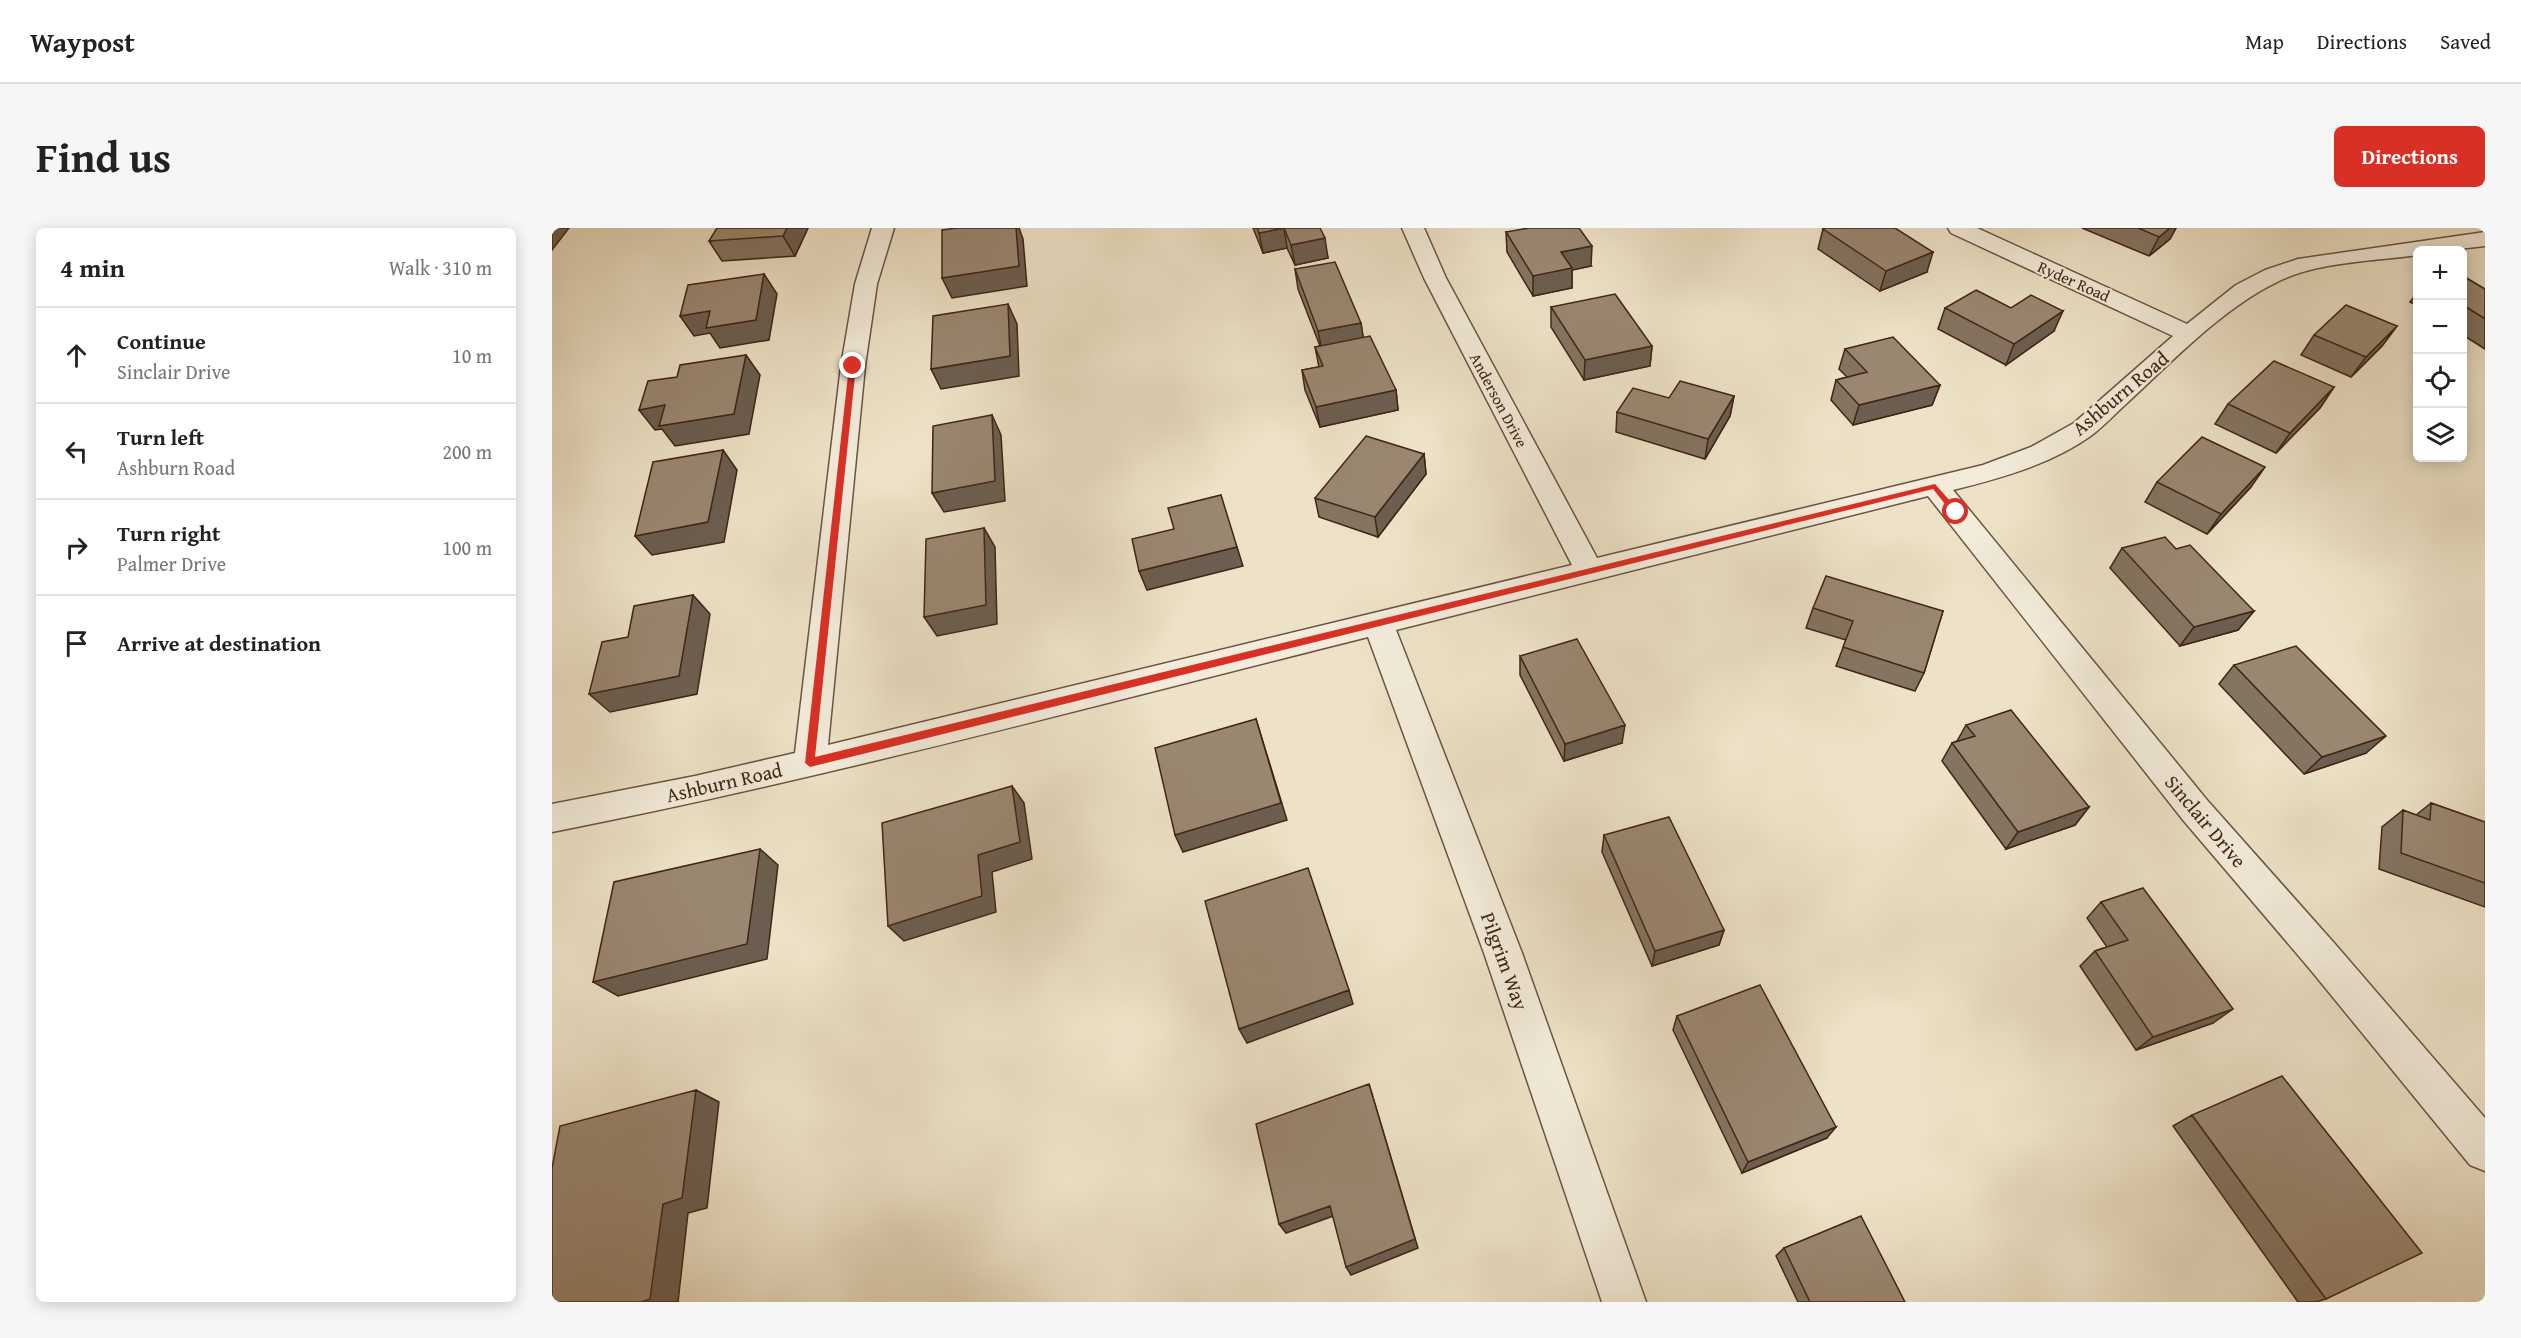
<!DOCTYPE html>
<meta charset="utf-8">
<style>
body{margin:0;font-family:"Gentium Book Plus",serif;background:#f6f6f6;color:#222}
.controls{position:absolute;right:18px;top:18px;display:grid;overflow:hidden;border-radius:9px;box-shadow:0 3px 15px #0003}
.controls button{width:54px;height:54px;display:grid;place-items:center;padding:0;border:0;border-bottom:2px solid #e0e0e0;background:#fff;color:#222;font:30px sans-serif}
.stop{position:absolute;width:18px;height:18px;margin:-14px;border:4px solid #d93025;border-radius:50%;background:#fff}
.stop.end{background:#d93025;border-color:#fff;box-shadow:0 2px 6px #0008}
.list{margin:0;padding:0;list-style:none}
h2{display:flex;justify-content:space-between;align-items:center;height:78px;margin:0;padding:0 24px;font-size:26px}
h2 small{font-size:20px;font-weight:400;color:#767676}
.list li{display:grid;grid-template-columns:39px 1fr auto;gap:18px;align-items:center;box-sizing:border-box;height:96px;padding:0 24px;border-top:2px solid #e0e0e0}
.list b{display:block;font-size:22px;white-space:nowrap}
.list p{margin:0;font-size:20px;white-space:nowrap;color:#767676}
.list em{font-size:20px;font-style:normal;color:#767676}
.icon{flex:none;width:33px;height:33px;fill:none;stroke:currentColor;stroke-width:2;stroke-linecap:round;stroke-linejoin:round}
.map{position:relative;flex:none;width:1933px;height:1074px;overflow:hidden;border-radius:9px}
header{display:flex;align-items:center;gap:36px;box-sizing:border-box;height:84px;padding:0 30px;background:#fff;border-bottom:2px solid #e0e0e0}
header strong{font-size:28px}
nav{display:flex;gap:33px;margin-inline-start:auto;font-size:21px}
.intro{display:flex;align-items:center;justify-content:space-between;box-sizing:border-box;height:144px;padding:0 36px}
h1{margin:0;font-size:42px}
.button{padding:15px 27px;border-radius:9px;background:#d93025;color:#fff;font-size:21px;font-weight:700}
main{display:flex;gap:36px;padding:0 36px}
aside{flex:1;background:#fff;border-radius:9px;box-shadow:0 3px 15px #0003}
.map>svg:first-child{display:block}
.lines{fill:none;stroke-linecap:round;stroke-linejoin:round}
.minor-casing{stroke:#6c5442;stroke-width:3}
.minor{fill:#f3ecdb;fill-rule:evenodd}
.wall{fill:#847462;stroke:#412416;stroke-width:1.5}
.shaded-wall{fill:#6c5e50;stroke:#412416;stroke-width:1.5}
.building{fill:#9a8772;stroke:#412416;stroke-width:1.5}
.route{fill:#d93025}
.labels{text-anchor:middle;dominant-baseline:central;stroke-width:4.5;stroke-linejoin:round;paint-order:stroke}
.far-street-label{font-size:16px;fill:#412416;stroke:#f3ecdb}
.street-label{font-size:20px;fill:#412416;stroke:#f3ecdb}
</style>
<header>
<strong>Waypost</strong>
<nav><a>Map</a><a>Directions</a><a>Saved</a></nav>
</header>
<div class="intro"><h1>Find us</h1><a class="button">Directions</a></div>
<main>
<aside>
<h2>4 min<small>Walk · 310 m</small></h2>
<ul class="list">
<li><svg class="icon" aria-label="ahead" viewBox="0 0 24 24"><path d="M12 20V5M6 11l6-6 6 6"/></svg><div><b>Continue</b><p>Sinclair Drive</p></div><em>10 m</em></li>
<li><svg class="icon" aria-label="left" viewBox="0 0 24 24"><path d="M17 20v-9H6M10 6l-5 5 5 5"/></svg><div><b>Turn left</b><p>Ashburn Road</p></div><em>200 m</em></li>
<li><svg class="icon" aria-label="right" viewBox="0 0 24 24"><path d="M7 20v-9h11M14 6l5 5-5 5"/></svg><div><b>Turn right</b><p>Palmer Drive</p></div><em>100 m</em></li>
<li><svg class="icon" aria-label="arrive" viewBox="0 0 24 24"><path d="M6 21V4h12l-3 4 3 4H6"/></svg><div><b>Arrive at destination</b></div></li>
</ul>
</aside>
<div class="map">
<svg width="1933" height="1074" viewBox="0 0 1933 1074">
<rect width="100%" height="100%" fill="#ede2c7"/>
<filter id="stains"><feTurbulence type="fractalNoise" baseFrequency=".00333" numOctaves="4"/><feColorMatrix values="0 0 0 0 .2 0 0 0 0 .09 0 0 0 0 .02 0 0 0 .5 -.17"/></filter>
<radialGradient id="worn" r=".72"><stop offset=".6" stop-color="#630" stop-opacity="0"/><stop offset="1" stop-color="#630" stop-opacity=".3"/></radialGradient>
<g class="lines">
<defs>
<path id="minor" d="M 320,0 L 342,0 L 325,56 L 313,138 L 276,517 L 1020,337 L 872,50 L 850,0 L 872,0 L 894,50 L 1045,330 L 1431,237 L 1479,219 L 1522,195 L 1621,108 L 1399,5 L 1396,0 L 1425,0 L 1635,96 L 1684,57 L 1713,42 L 1746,31 L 1933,4 L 1933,18 L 1898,22 L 1866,22 L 1866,27 C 1822,33 1766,34 1727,53 C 1669,81 1621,133 1574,176 C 1563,186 1552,198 1540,207 C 1500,236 1449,250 1401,262 L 1655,572 L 1783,716 L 1933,890 L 1933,943 L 1918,937 L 1757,740 L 1631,592 L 1376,268 L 844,402 L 970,725 L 1094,1074 L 1050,1074 L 932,725 L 816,409 C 545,477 274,550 0,604 L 0,576 L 143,548 L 243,525 L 289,138 L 303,56 Z"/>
</defs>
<use href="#minor" class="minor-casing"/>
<use href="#minor" class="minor"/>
</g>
<path class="wall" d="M 256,0 L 243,28 L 170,33 L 157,13 Z
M 701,0 L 768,0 L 776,30 L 743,37 L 735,20 L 711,25 Z
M 1530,0 L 1624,0 L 1618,11 L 1597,28 Z
M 1271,1 L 1375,44 L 1328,63 L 1266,21 Z
M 954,4 L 1039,38 L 1020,42 L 1020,60 L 981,68 L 955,24 Z
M 743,41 L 809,95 L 811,109 L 844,162 L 846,182 L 768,199 L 753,162 L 750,142 L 767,139 L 763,119 L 768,118 L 746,61 Z
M 1911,48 L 1933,61 L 1933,121 L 1911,107 Z
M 1866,64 L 1866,78 L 1858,74 Z
M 999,79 L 1100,118 L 1098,138 L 1032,152 L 999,99 Z
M 1393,80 L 1502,103 L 1454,137 L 1386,101 Z
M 1845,98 L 1830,118 L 1799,149 L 1749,127 L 1762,107 Z
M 1293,121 L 1388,157 L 1380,177 L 1301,197 L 1279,172 L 1284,152 L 1295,149 L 1287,141 Z
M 1782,159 L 1768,180 L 1724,225 L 1663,196 L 1676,176 Z
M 1182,168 L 1178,188 L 1153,231 L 1064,204 L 1065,184 L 1117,170 Z
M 872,226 L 874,246 L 826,309 L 767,289 L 763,270 Z
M 1605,254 L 1699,259 L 1655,306 L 1593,274 Z
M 1570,320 L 1624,321 L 1702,383 L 1686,402 L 1628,418 L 1558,340 Z
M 1261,380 L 1391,383 L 1372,445 L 1363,463 L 1284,438 L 1294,412 L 1254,400 Z
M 968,428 L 1070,515 L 1012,533 L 968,447 Z
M 1682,437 L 1814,525 L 1752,546 L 1667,456 Z
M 1414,497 L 1537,579 L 1523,597 L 1454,621 L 1390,533 L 1400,515 L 1405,513 Z
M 1879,575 L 1933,594 L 1933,679 L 1827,641 L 1830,599 L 1851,582 L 1864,587 Z
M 1052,607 L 1172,702 L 1167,717 L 1100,738 L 1050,624 Z
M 1549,674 L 1661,795 L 1584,822 L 1528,738 L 1543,723 L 1555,719 L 1535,690 Z
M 1125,788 L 1275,910 L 1190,945 L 1121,802 Z
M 1640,887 L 1774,1071 L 1764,1074 L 1746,1074 L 1621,898 Z
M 1232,1020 L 1353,1074 L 1246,1074 L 1224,1028 Z"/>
<path class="shaded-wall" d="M 0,0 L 17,0 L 0,22 Z
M 235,0 L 256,0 L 243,28 L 231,8 Z
M 464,0 L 467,0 L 471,11 L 475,58 L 400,70 L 390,50 Z
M 732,0 L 735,20 L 711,25 L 707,5 Z
M 1618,0 L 1624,0 L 1618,11 L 1597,28 L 1607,9 Z
M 773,10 L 776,30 L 743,37 L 739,17 Z
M 1040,18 L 1039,38 L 1020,42 L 1020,60 L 981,68 L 981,48 L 1009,24 Z
M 1381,24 L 1375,44 L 1328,63 L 1334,43 Z
M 212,46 L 225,66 L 217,112 L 168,120 L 158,105 L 142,108 L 128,88 Z
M 456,76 L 465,96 L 467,148 L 389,161 L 379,141 Z
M 1511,83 L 1502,103 L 1454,137 L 1462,116 Z
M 809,95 L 812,115 L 770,123 L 766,103 Z
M 1845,98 L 1830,118 L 1799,149 L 1814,129 Z
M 1100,118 L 1098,138 L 1032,152 L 1033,132 Z
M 194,127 L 208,147 L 197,206 L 123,218 L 110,201 L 103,202 L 87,182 Z
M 1388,157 L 1380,177 L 1301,197 L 1307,177 Z
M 1782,159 L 1768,180 L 1724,225 L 1738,205 Z
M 844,162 L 846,182 L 768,199 L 764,179 Z
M 1182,168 L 1178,188 L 1153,231 L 1156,211 Z
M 440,187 L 449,207 L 453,273 L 392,284 L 380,265 Z
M 171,222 L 185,242 L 172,314 L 100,327 L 83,308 Z
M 872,226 L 874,246 L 826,309 L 823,289 Z
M 1713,239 L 1699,259 L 1655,306 L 1669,286 Z
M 432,300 L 443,319 L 445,396 L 385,408 L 372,389 Z
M 685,319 L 691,338 L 595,362 L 587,343 Z
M 141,367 L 158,386 L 145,466 L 58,484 L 37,466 Z
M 1702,383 L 1686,402 L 1628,418 L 1642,399 Z
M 704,491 L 735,592 L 631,624 L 623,607 Z
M 1073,497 L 1070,515 L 1012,533 L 1013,516 Z
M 1834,508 L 1814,525 L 1752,546 L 1770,529 Z
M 460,558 L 472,575 L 480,631 L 440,644 L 444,684 L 352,713 L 336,698 L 426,627 Z
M 1537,579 L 1523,597 L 1454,621 L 1466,604 Z
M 208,621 L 226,637 L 215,731 L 66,768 L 41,754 Z
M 1172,702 L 1167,717 L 1100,738 L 1103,723 Z
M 797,762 L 801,776 L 695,815 L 687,801 Z
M 1681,781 L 1661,795 L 1584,822 L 1601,809 Z
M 817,856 L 866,1020 L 799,1047 L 794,1039 Z
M 144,862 L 167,874 L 155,980 L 136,985 L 126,1074 L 89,1074 L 111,976 Z
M 1284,899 L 1275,910 L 1190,945 L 1196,934 Z
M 778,978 L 784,987 L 734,1005 L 727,996 Z"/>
<path class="building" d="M 165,0 L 235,0 L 231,8 L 157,13 Z
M 405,0 L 464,0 L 467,38 L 390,50 L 390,2 Z
M 705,0 L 768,0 L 773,10 L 739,17 L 732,0 L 707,5 Z
M 977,0 L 1027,0 L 1040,18 L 1009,24 L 1020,40 L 981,48 L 954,4 Z
M 1274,0 L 1343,0 L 1381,24 L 1334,43 L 1271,1 Z
M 1586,0 L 1618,0 L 1607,9 Z
M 783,34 L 809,95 L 766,103 L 743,41 Z
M 212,46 L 204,92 L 154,100 L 158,83 L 128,88 L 136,57 Z
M 1911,48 L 1933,61 L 1933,91 L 1911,77 Z
M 1424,62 L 1459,80 L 1479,67 L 1511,83 L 1462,116 L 1393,80 Z
M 1063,66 L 1100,118 L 1033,132 L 999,79 Z
M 456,76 L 458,128 L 379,141 L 381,88 Z
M 1794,77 L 1845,98 L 1814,129 L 1762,107 Z
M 818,108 L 844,162 L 764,179 L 750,142 L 771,138 L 763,119 Z
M 1341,109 L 1388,157 L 1307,177 L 1284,152 L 1315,144 L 1293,121 Z
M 194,127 L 182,186 L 107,198 L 113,177 L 87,182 L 96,153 L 125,149 L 128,137 Z
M 1722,133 L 1782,159 L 1738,205 L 1676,176 Z
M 1128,153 L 1182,168 L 1156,211 L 1065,184 L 1081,160 L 1117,170 Z
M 440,187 L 443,253 L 380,265 L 381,198 Z
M 814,208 L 872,226 L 823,289 L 763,270 Z
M 1650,209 L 1713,239 L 1669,286 L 1605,254 Z
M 171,222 L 156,294 L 83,308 L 101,234 Z
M 669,267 L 685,319 L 587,343 L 580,311 L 622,301 L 616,280 Z
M 432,300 L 434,377 L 372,389 L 374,311 Z
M 1613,309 L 1624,321 L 1638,317 L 1702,383 L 1642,399 L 1570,320 Z
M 1274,348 L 1391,383 L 1372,445 L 1291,419 L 1301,393 L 1261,380 Z
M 141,367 L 127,448 L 37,466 L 50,414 L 76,409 L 82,378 Z
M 1025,411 L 1073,497 L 1013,516 L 968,428 Z
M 1744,418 L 1834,508 L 1770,529 L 1682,437 Z
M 1459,482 L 1537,579 L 1466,604 L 1400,515 L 1423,508 L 1414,497 Z
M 704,491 L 729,575 L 623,607 L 603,520 Z
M 460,558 L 468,614 L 426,627 L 430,668 L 336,698 L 330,595 Z
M 1879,575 L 1933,594 L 1933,655 L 1849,625 L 1851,582 L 1878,592 Z
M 1117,589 L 1172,702 L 1103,723 L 1052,607 Z
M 208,621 L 195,716 L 41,754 L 62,654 Z
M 756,640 L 797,762 L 687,801 L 653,673 Z
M 1591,660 L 1681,781 L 1601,809 L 1543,723 L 1576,712 L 1549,674 Z
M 1208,757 L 1284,899 L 1196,934 L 1125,788 Z
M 1730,848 L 1870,1025 L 1774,1071 L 1640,887 Z
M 817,856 L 863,1011 L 794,1039 L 778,978 L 727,996 L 704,896 Z
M 144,862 L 130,970 L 111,976 L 98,1071 L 89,1074 L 0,1074 L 0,940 L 8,898 Z
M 1309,988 L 1353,1074 L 1258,1074 L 1232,1020 Z"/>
<path class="route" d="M 301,136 L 304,138 L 263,529 L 1383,256 L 1408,284 L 1401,286 L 1381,261 L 258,539 L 253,535 L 297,138 Z"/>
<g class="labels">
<g class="far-street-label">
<text transform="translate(1522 53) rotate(24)">Ryder Road</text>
<text transform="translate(947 172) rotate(62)">Anderson Drive</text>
</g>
<g class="street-label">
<text transform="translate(1568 165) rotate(-40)">Ashburn Road</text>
<text transform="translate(172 554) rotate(-13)">Ashburn Road</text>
<text transform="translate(1654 593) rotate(50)">Sinclair Drive</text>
<text transform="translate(953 733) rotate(70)">Pilgrim Way</text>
</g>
</g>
<rect width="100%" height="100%" filter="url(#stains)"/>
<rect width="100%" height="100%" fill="url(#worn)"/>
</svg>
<div class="controls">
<button>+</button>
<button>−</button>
<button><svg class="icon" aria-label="locate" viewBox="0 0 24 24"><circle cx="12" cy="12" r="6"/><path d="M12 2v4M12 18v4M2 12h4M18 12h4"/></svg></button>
<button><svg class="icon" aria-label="layers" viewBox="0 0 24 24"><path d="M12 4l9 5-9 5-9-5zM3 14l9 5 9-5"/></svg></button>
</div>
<div class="stop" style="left:1404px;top:284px"></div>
<div class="stop end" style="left:301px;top:138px"></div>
</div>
</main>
